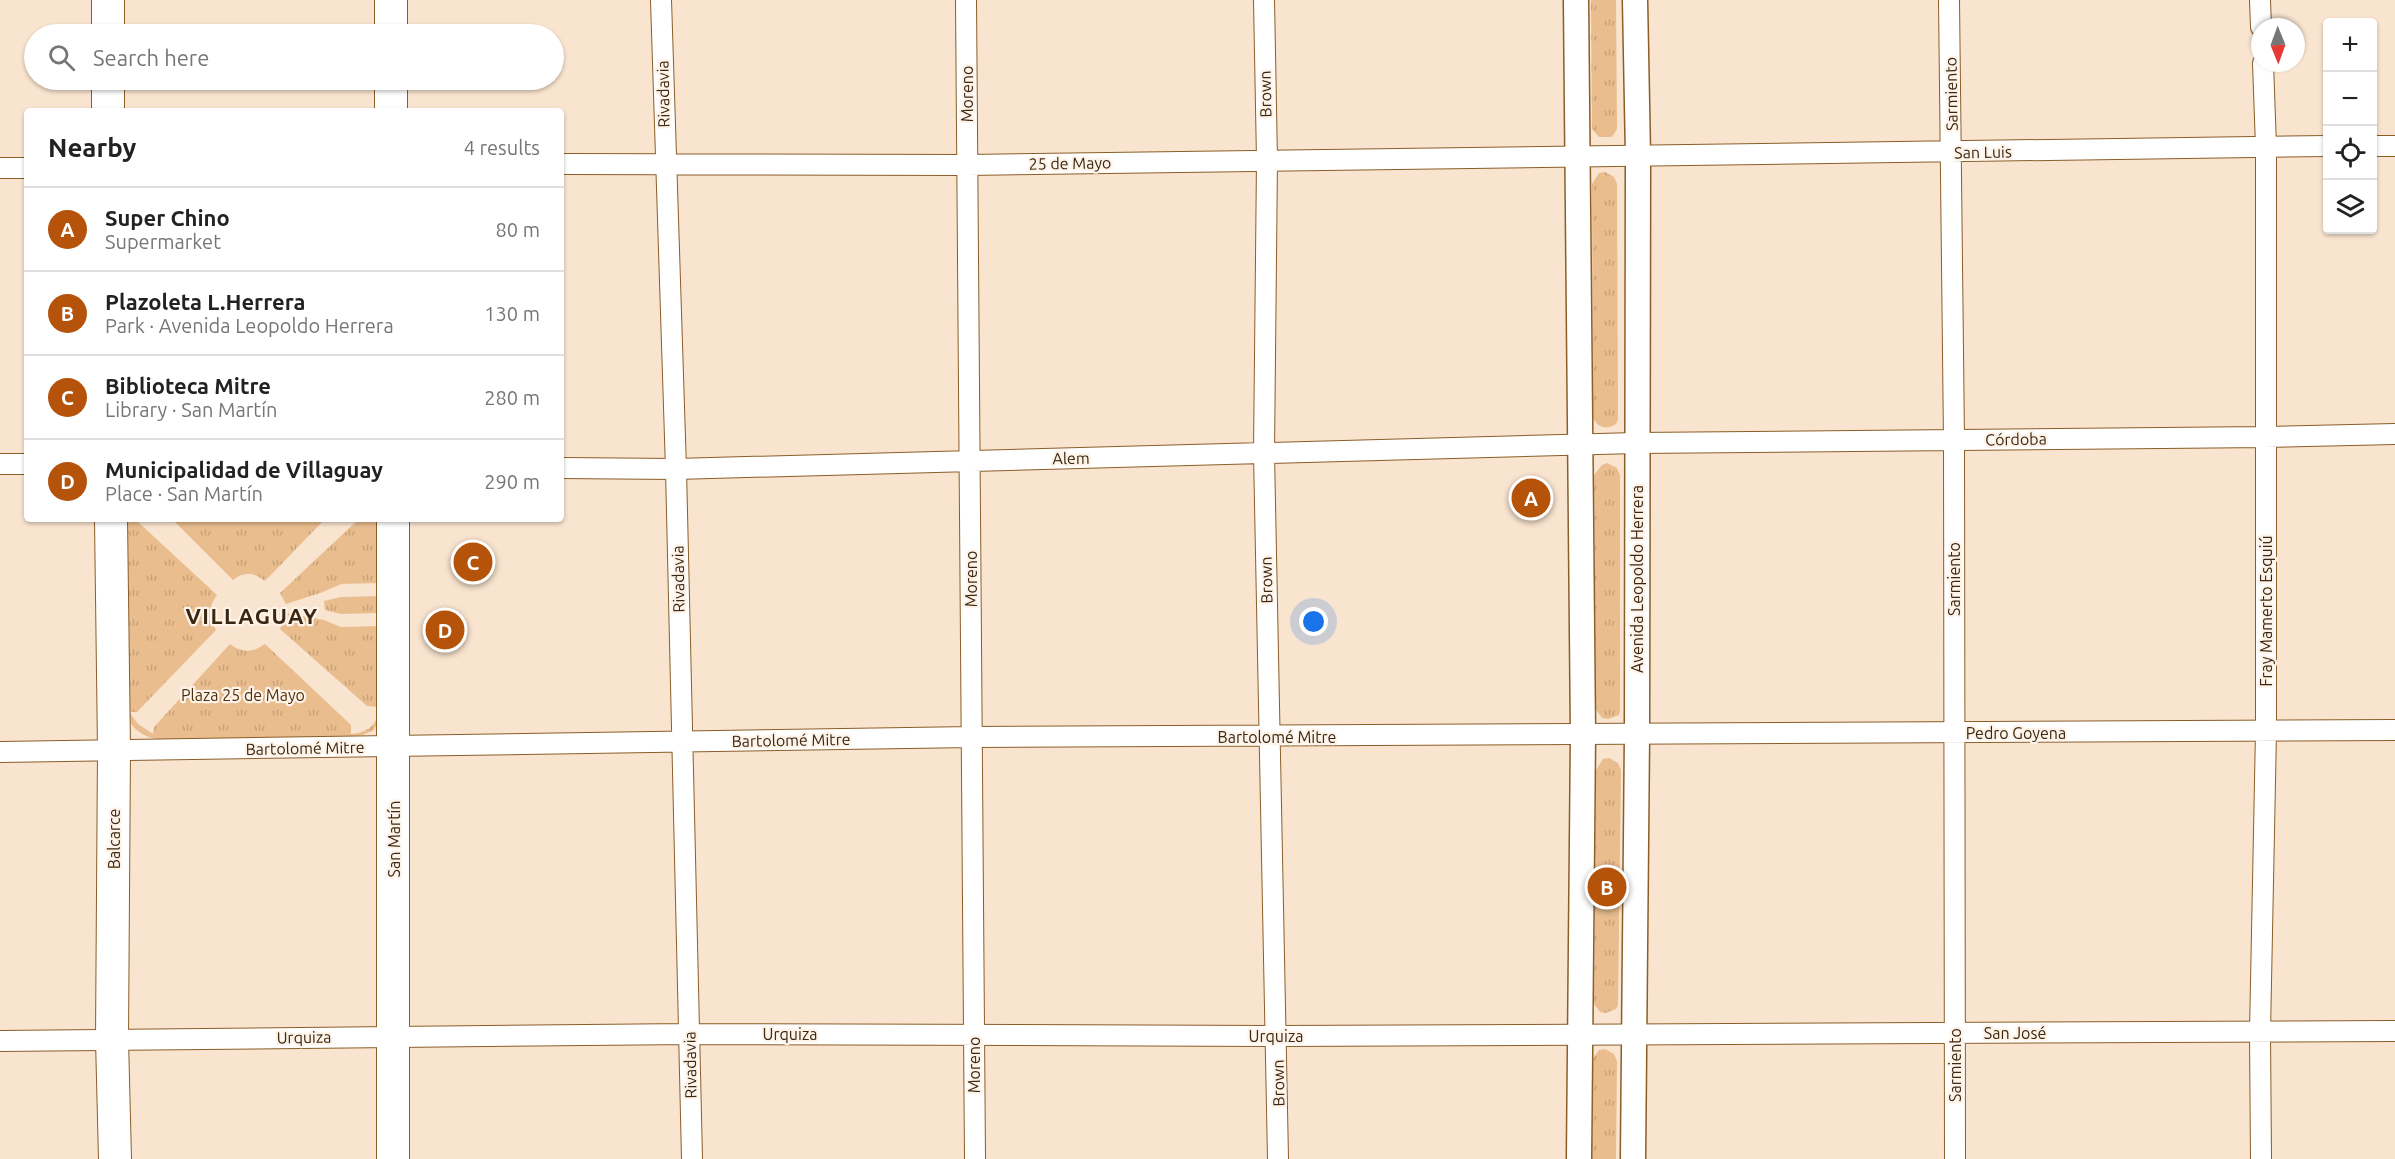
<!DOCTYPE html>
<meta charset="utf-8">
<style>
body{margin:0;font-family:Ubuntu,sans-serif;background:#f6f6f6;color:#222}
.controls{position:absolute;right:18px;top:18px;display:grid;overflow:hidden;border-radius:6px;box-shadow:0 2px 4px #0004}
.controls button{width:54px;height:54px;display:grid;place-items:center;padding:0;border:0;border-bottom:2px solid #e0e0e0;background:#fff;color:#222;font:30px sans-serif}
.compass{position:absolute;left:2251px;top:18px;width:54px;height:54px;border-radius:50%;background:#fff;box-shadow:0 2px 4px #0004;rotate:179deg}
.you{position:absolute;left:1314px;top:622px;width:21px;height:21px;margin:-15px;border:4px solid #fff;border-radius:50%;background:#1a73e8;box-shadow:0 0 0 9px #1a73e833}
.badge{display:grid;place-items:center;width:39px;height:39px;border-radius:50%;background:#b45309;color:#fff;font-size:20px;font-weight:700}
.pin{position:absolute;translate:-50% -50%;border:3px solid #fff;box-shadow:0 2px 6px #0006}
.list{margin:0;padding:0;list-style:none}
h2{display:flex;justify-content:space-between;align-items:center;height:78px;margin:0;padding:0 24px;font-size:26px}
h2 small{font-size:20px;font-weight:400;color:#767676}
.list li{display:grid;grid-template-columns:39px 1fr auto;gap:18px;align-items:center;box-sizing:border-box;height:84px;padding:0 24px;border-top:2px solid #e0e0e0}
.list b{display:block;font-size:22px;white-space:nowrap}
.list p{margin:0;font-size:20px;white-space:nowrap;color:#767676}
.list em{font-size:20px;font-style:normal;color:#767676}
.icon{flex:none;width:33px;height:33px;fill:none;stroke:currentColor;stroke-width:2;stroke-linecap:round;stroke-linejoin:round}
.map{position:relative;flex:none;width:2395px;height:1159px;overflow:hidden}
.search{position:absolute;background:#fff;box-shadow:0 2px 4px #0004;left:24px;top:24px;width:540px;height:66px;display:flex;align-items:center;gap:15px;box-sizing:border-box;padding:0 21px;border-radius:33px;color:#767676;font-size:22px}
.panel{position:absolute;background:#fff;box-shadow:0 2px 4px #0004;left:24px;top:108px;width:540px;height:414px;border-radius:6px}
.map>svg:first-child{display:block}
.park{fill:url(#park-tufts)}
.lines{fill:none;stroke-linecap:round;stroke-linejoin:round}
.minor-casing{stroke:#8b5e28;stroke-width:22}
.tertiary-casing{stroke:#8b5e28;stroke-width:27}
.primary-casing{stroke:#8b5e28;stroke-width:34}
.minor{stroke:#fff;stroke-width:20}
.tertiary{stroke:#fff;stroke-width:24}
.primary{stroke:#fff;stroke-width:32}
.labels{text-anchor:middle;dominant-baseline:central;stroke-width:4.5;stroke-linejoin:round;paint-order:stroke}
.street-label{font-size:16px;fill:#3b2711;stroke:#fef3e9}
.park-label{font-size:16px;fill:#4d300c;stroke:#fef3e9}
.district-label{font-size:22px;font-weight:bold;letter-spacing:1.5px;fill:#3b2711;stroke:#fef3e9}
</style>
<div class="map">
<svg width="2395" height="1159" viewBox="0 0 2395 1159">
<defs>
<pattern id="park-tufts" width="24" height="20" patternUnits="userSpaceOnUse" patternTransform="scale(1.5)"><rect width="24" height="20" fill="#e9bd8e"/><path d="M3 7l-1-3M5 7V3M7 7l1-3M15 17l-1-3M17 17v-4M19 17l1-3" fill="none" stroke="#c9a279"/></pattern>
</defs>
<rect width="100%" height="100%" fill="#f9e4cf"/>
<path class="park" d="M 1591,0 L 1616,0 L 1617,129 L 1612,137 L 1599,137 L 1592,129 Z
M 1605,172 L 1614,177 L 1617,184 L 1618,419 L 1616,424 C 1607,430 1598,428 1593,418 L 1592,184 L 1599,173 Z
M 1607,463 L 1617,468 L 1620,475 L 1620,710 L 1619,715 L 1608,719 L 1602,718 L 1596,710 L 1594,475 L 1602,465 Z
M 123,519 L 128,519 L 128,522 L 138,522 L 217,595 C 208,607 208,617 216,630 L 137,712 L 129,712 L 138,724 L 153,734 L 154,727 L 230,644 C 242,653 252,653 265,644 L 351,725 L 351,734 C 368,733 379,724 378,707 L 367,706 L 280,629 L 286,613 L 324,620 L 341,627 L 379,626 L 379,613 L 341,614 L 325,610 L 324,601 L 341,597 L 379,596 L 379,583 L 341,584 L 323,592 L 286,604 L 280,593 L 359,519 L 382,519 L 382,713 L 374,730 L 363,735 L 350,737 L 159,739 C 140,738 126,723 124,705 Z
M 172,519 L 325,519 L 265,581 C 253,572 245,571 233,580 Z
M 1609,758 L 1618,763 L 1621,770 L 1618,1005 L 1616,1009 L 1606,1013 L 1600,1012 L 1594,1004 L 1596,770 L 1603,759 Z
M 1605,1049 L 1614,1054 L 1617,1061 L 1616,1159 L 1591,1159 L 1591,1061 L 1599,1050 Z"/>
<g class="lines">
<defs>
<path id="minor" d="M 661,0 L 676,469 L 692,1159
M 966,0 L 975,1159
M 1264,0 L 1267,160 L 1264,453 L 1278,1159
M 1949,0 L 1954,440 L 1955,1159
M 2260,0 L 2261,27
M 2372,146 L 2395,146
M 561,164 L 967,165 L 2328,146
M 0,168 L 27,168
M 0,464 L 27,464
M 561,468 L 676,469 L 1636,443 L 2265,437 L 2395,434
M 0,752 L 972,737 L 2395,730
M 0,1041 L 689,1034 L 1277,1036 L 2395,1031
M 2261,1159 L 2260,1033 L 2266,731 L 2266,147 L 2263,63"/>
<path id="tertiary" d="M 1576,0 L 1583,735 L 1579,1159
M 1633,1159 L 1637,735 L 1638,156 L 1635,0"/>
<path id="primary" d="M 108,0 L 108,34
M 391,0 L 391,34
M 108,80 L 108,111
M 391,80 L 391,111
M 111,519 L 114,750 L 112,1039 L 115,1159
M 393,519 L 393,1159"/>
</defs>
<use href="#minor" class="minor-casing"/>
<use href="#tertiary" class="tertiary-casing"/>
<use href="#primary" class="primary-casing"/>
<use href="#minor" class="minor"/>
<use href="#tertiary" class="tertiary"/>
<use href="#primary" class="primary"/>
</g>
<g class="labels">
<g class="street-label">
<text transform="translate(663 94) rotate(-91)">Rivadavia</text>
<text transform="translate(967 94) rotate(-90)">Moreno</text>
<text transform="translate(1265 94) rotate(-91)">Brown</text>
<text transform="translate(1951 94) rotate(-91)">Sarmiento</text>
<text transform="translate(1983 152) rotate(-1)">San Luis</text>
<text transform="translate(1070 163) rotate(-1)">25 de Mayo</text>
<text transform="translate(2016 439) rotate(-1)">Córdoba</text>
<text transform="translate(1071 458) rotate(-1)">Alem</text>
<text transform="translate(678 579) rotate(-91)">Rivadavia</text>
<text transform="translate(971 579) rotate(-90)">Moreno</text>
<text transform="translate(1637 579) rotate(-90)">Avenida Leopoldo Herrera</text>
<text transform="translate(1954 579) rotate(-90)">Sarmiento</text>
<text transform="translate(1266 580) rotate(-91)">Brown</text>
<text transform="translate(2266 611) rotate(-90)">Fray Mamerto Esquiú</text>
<text x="2016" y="733">Pedro Goyena</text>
<text x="1277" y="737">Bartolomé Mitre</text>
<text transform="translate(791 740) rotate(-1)">Bartolomé Mitre</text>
<text transform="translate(305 748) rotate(-1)">Bartolomé Mitre</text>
<text transform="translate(114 839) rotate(-90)">Balcarce</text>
<text transform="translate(394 839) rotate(-90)">San Martín</text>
<text x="2015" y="1033">San José</text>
<text x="790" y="1034">Urquiza</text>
<text x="1276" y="1036">Urquiza</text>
<text transform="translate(304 1037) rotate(-1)">Urquiza</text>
<text transform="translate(690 1065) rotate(-91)">Rivadavia</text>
<text transform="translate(974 1065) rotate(-90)">Moreno</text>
<text transform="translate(1955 1065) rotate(-90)">Sarmiento</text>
<text transform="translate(1278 1083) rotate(-91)">Brown</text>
</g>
<g class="park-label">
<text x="243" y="695">Plaza 25 de Mayo</text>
</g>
<g class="district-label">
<text x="252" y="615">VILLAGUAY</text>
</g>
</g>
</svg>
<div class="controls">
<button>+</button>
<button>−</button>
<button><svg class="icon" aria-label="locate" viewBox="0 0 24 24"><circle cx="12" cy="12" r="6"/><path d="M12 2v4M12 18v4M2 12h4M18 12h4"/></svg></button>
<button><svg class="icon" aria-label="layers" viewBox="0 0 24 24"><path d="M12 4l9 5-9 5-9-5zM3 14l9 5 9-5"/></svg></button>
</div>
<svg class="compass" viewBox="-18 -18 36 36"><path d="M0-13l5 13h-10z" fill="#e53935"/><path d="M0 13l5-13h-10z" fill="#767676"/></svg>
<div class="you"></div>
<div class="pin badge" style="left:1531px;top:498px">A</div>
<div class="pin badge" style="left:1607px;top:887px">B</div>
<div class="pin badge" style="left:473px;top:562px">C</div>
<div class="pin badge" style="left:445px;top:630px">D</div>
<div class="search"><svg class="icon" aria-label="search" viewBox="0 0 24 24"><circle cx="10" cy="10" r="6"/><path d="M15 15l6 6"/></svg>Search here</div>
<section class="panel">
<h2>Nearby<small>4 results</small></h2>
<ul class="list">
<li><span class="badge">A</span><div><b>Super Chino</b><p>Supermarket</p></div><em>80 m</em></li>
<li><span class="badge">B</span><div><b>Plazoleta L.Herrera</b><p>Park · Avenida Leopoldo Herrera</p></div><em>130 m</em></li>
<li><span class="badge">C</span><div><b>Biblioteca Mitre</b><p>Library · San Martín</p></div><em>280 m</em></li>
<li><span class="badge">D</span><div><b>Municipalidad de Villaguay</b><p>Place · San Martín</p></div><em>290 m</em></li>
</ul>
</section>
</div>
